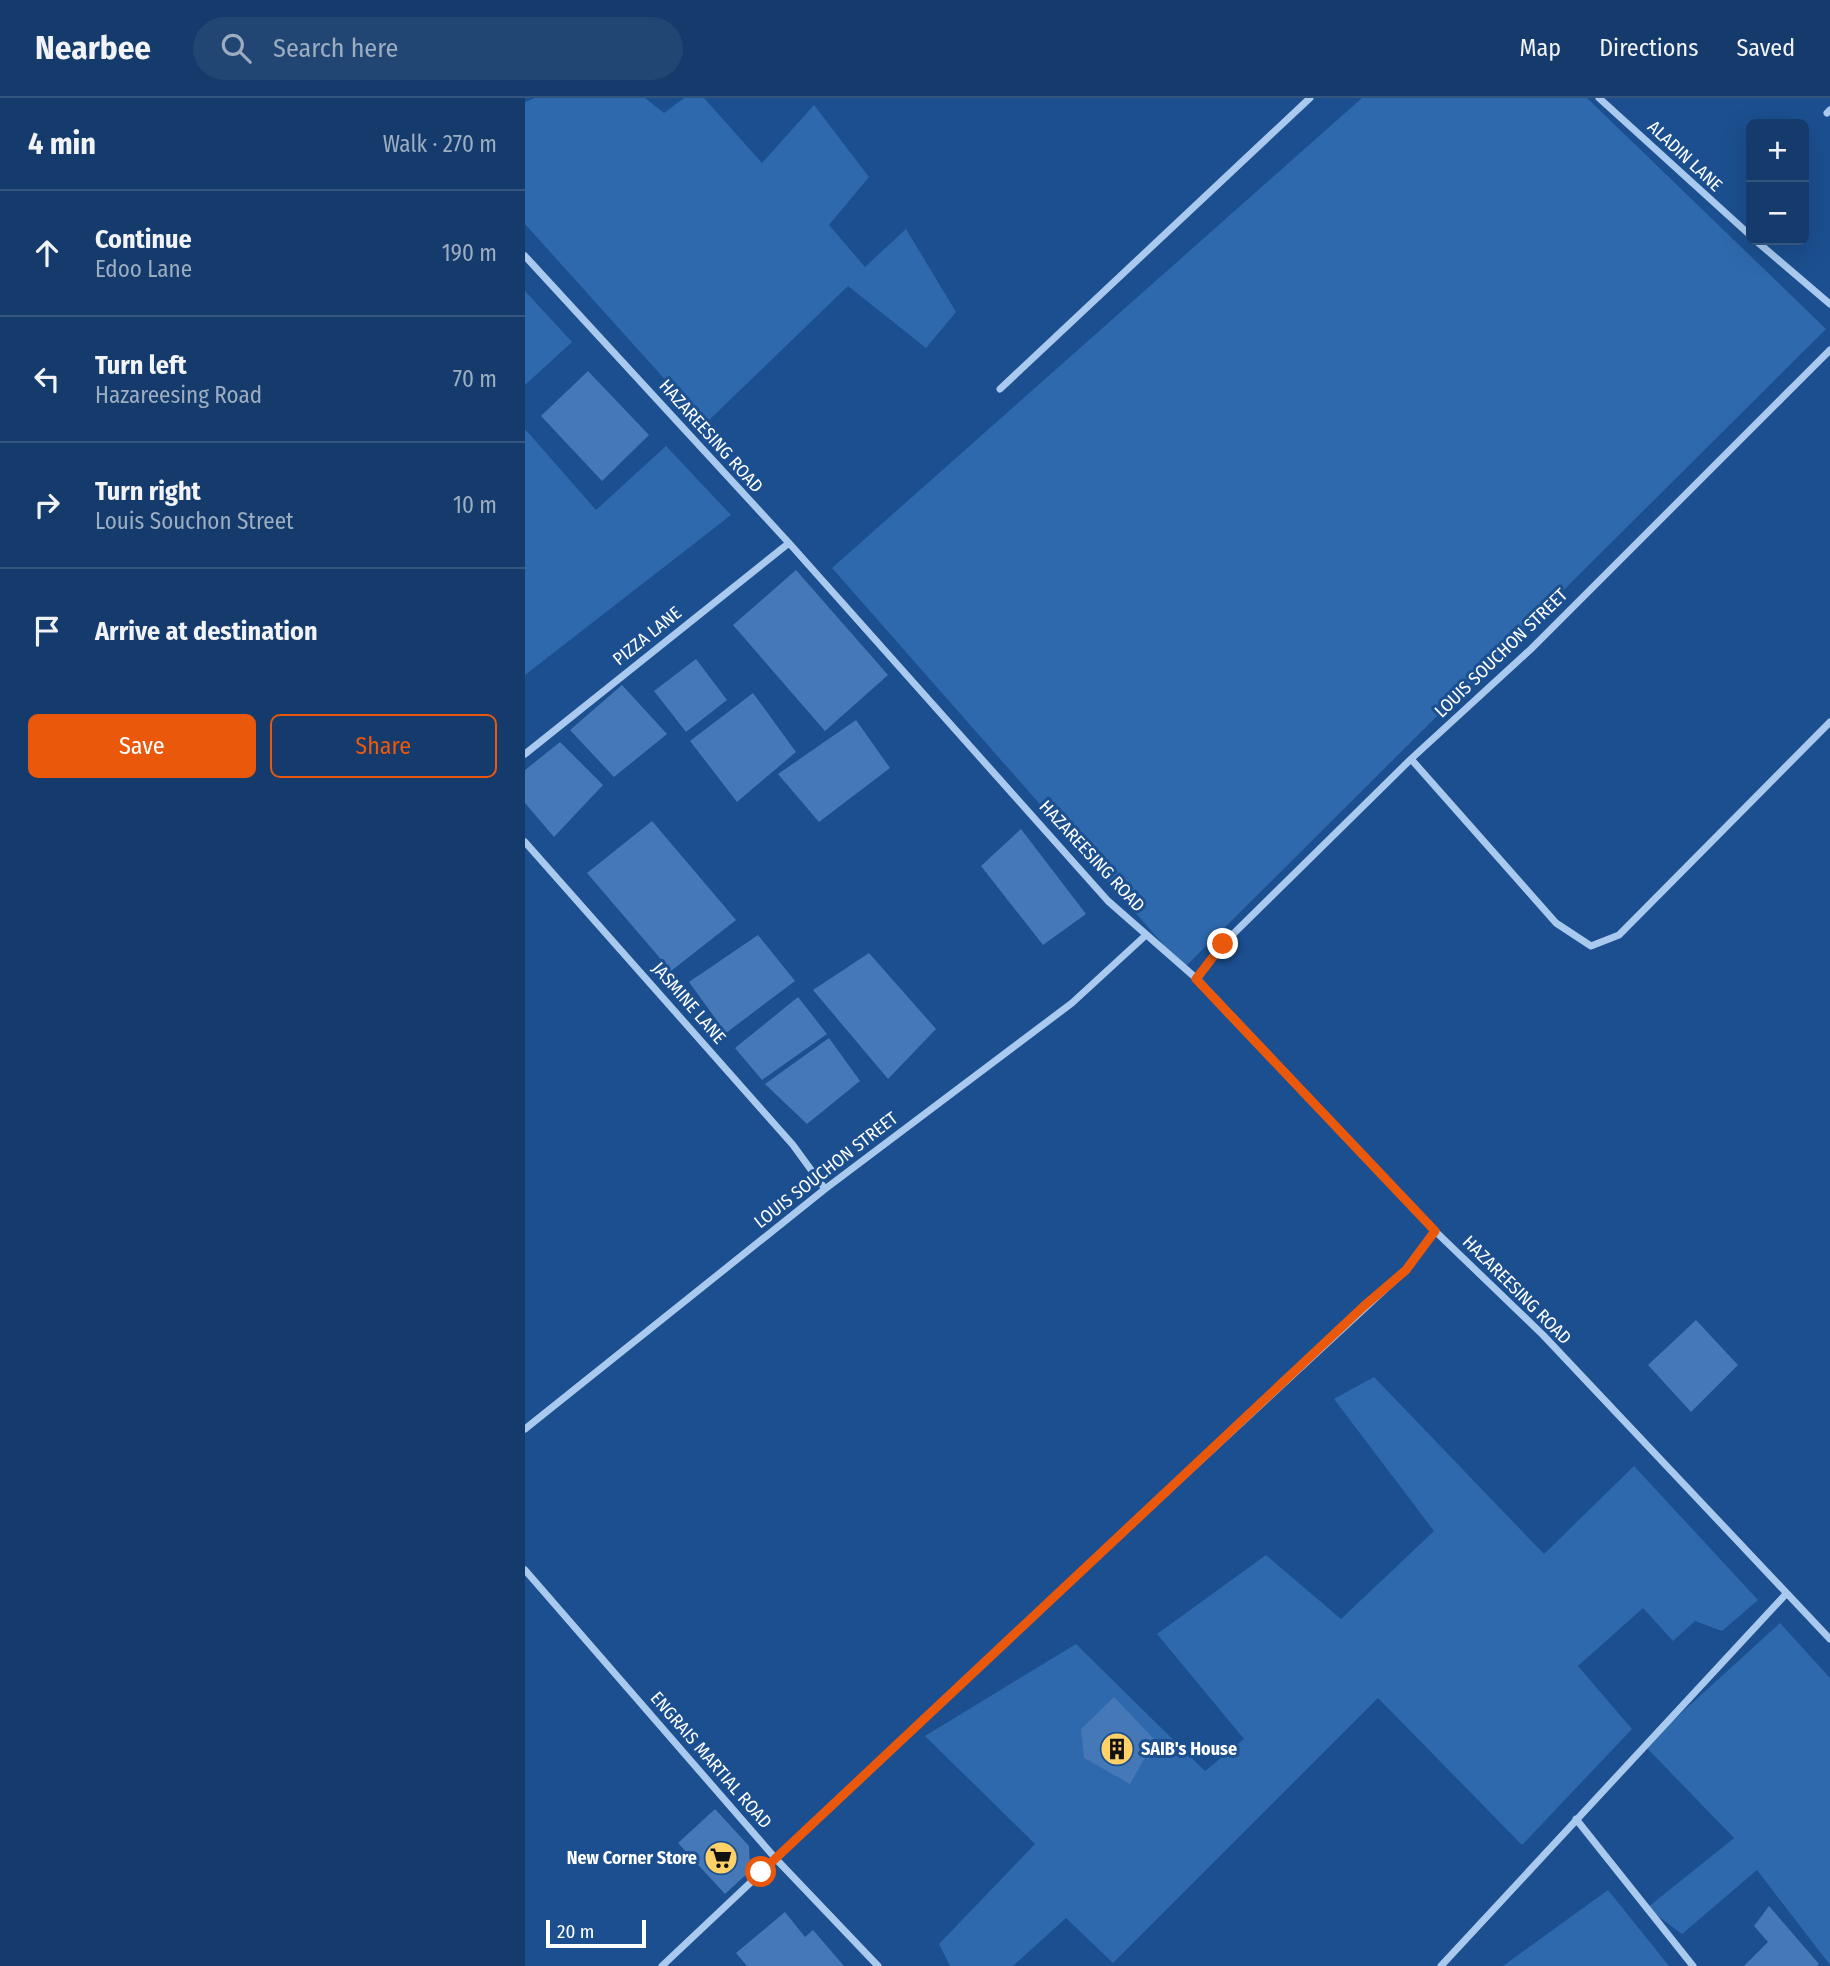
<!DOCTYPE html>
<meta charset="utf-8">
<style>
body{margin:0;font-family:"Fira Sans Condensed",sans-serif;background:#214673;color:#f1f3f6}
.controls{position:absolute;right:21px;top:21px;display:grid;overflow:hidden;border-radius:10px;box-shadow:0 7px 28px #0002}
.controls button{width:63px;height:63px;display:grid;place-items:center;padding:0;border:0;border-bottom:2px solid #33557e;background:#143b6b;color:#f1f3f6;font:35px sans-serif}
.scale{position:absolute;left:21px;bottom:18px;width:100px;box-sizing:border-box;padding-left:7px;border:4px solid #fff;border-top:0;font-size:19px;line-height:24px;white-space:nowrap;color:#fff;-webkit-text-stroke:5px #1b4f8f;paint-order:stroke}
.stop{position:absolute;width:21px;height:21px;margin:-16px;border:5px solid #ea580c;border-radius:50%;background:#fff}
.stop.end{background:#ea580c;border-color:#fff;box-shadow:0 2px 7px #0008}
.list{margin:0;padding:0;list-style:none}
h2{display:flex;justify-content:space-between;align-items:center;height:91px;margin:0;padding:0 28px;font-size:30px}
h2 small{font-size:23px;font-weight:400;color:#9dadc1}
.list li{display:grid;grid-template-columns:46px 1fr auto;gap:21px;align-items:center;box-sizing:border-box;height:126px;padding:0 28px;border-top:2px solid #33557e}
.list b{display:block;font-size:26px;white-space:nowrap}
.list p{margin:0;font-size:23px;white-space:nowrap;color:#9dadc1}
.list em{font-size:23px;font-style:normal;color:#9dadc1}
.actions{display:flex;gap:14px;padding:21px 28px}
.actions a{flex:1;padding:16px 0;border:2px solid #ea580c;border-radius:10px;text-align:center;font-size:24px;color:#ea580c}
.actions .main{background:#ea580c;color:#fff}
.icon{flex:none;width:38px;height:38px;fill:none;stroke:currentColor;stroke-width:2;stroke-linecap:round;stroke-linejoin:round}
.map{position:relative;flex:none;width:1305px;height:1868px;overflow:hidden}
header{display:flex;align-items:center;gap:42px;box-sizing:border-box;height:98px;padding:0 35px;background:#143b6b;border-bottom:2px solid #33557e}
header strong{font-size:33px}
nav{display:flex;gap:38px;margin-inline-start:auto;font-size:24px}
.search{width:490px;height:63px;background:#214673;display:flex;align-items:center;gap:18px;box-sizing:border-box;padding:0 24px;border-radius:38px;color:#9dadc1;font-size:26px}
main{display:flex}
aside{flex:1;background:#143b6b}
.map>svg:first-child{display:block}
.green{fill:#2e69ad}
.building{fill:#4478b7}
.lines{fill:none;stroke-linecap:round;stroke-linejoin:round}
.minor{stroke:#a9c9ee;stroke-width:7}
.route{stroke:#ea580c;stroke-width:9}
.labels{text-anchor:middle;dominant-baseline:central;stroke-width:6;stroke-linejoin:round;paint-order:stroke}
.street-label{font-size:18px;fill:#fff;stroke:#1b4f8f}
.poi-label{font-size:18px;font-weight:bold;fill:#fff;stroke:#1b4f8f;text-anchor:start}
</style>
<header>
<strong>Nearbee</strong>
<div class="search"><svg class="icon" aria-label="search" viewBox="0 0 24 24"><circle cx="10" cy="10" r="6"/><path d="M15 15l6 6"/></svg>Search here</div>
<nav><a>Map</a><a>Directions</a><a>Saved</a></nav>
</header>
<main>
<aside>
<h2>4 min<small>Walk · 270 m</small></h2>
<ul class="list">
<li><svg class="icon" aria-label="ahead" viewBox="0 0 24 24"><path d="M12 20V5M6 11l6-6 6 6"/></svg><div><b>Continue</b><p>Edoo Lane</p></div><em>190 m</em></li>
<li><svg class="icon" aria-label="left" viewBox="0 0 24 24"><path d="M17 20v-9H6M10 6l-5 5 5 5"/></svg><div><b>Turn left</b><p>Hazareesing Road</p></div><em>70 m</em></li>
<li><svg class="icon" aria-label="right" viewBox="0 0 24 24"><path d="M7 20v-9h11M14 6l5 5-5 5"/></svg><div><b>Turn right</b><p>Louis Souchon Street</p></div><em>10 m</em></li>
<li><svg class="icon" aria-label="arrive" viewBox="0 0 24 24"><path d="M6 21V4h12l-3 4 3 4H6"/></svg><div><b>Arrive at destination</b></div></li>
</ul>
<div class="actions"><a class="main">Save</a><a>Share</a></div>
</aside>
<div class="map">
<svg width="1305" height="1868" viewBox="0 0 1305 1868">
<rect width="100%" height="100%" fill="#1b4f8f"/>
<path class="green" d="M 10,0 L 120,0 L 139,15 L 159,0 L 179,0 L 237,65 L 289,7 L 344,79 L 304,127 L 340,169 L 381,131 L 431,214 L 401,250 L 323,188 L 180,326 L 0,126 L 0,4 Z
M 837,0 L 1062,0 L 1301,231 L 659,870 L 307,470 Z
M 0,193 L 47,244 L 0,287 Z
M 0,331 L 71,412 L 141,348 L 206,417 L 0,577 Z
M 849,1279 L 1019,1456 L 1109,1368 L 1233,1502 L 1197,1533 L 1170,1523 L 1148,1543 L 1118,1510 L 1053,1568 L 1107,1631 L 997,1747 L 853,1600 L 588,1865 L 541,1820 L 488,1868 L 425,1868 L 414,1846 L 510,1746 L 400,1638 L 551,1546 L 680,1673 L 719,1641 L 632,1536 L 741,1457 L 816,1521 L 909,1433 L 809,1301 Z
M 1255,1525 L 1305,1580 L 1305,1867 L 1232,1772 L 1157,1836 L 1122,1810 L 1209,1740 L 1120,1648 Z
M 1083,1792 L 1144,1868 L 978,1868 Z"/>
<path class="building" d="M 63,273 L 124,337 L 77,383 L 16,318 Z
M 271,472 L 363,577 L 300,633 L 208,527 Z
M 171,561 L 202,602 L 161,634 L 129,593 Z
M 97,587 L 142,636 L 89,679 L 45,632 Z
M 228,595 L 271,654 L 212,704 L 165,643 Z
M 331,622 L 365,670 L 294,724 L 253,676 Z
M 35,644 L 78,687 L 29,739 L 0,705 L 0,672 Z
M 127,723 L 211,822 L 146,873 L 62,775 Z
M 496,731 L 561,816 L 518,847 L 456,768 Z
M 233,837 L 270,883 L 201,935 L 164,884 Z
M 344,855 L 411,931 L 363,981 L 288,892 Z
M 273,899 L 302,936 L 237,982 L 210,950 Z
M 304,940 L 335,983 L 282,1026 L 240,986 Z
M 1171,1222 L 1213,1267 L 1166,1314 L 1123,1267 Z
M 589,1599 L 630,1642 L 605,1686 L 559,1660 L 556,1631 Z
M 190,1711 L 224,1748 L 225,1773 L 200,1796 L 153,1745 Z
M 1244,1808 L 1294,1866 L 1292,1868 L 1219,1868 L 1243,1844 L 1229,1828 Z
M 260,1814 L 280,1839 L 288,1832 L 319,1868 L 222,1868 L 211,1855 Z"/>
<g class="lines">
<path class="minor" d="M 1074,0 L 1226,138
M 1302,15 L 1305,12
M 1230,142 L 1305,206
M 0,158 L 264,445 L 583,803 L 672,881 L 910,1133 L 1018,1237 L 1305,1541
M 475,291 L 785,0
M 0,656 L 264,445
M 886,661 L 1031,825 L 1066,848 L 1094,837 L 1305,624
M 0,744 L 268,1047 L 300,1091
M 672,881 L 698,846 L 886,661 L 1006,551 L 1305,252
M 0,1331 L 300,1091 L 547,905 L 621,837
M 0,1472 L 251,1761 L 353,1868
M 1051,1721 L 1168,1868
M 137,1868 L 552,1477 L 881,1172 L 910,1133
M 916,1868 L 1260,1497"/>
</g>
<g class="lines">
<path class="route" d="M 236,1774 L 839,1208 L 881,1172 L 910,1133 L 671,881 L 698,846"/>
</g>
<defs>
<symbol id="building-disc" viewBox="-11 -11 22 22"><circle r="9.5" fill="#ffd166" stroke="#1b4f8f"/><path d="M-4-6H4V6H1V3H-1V6H-4ZM-2.5-4.3h1.7v1.8h-1.7ZM.8-4.3h1.7v1.8H.8ZM-2.5-1h1.7V.8h-1.7ZM.8-1h1.7V.8H.8Z" fill="#111"/></symbol>
<symbol id="supermarket-disc" viewBox="-11 -11 22 22"><circle r="9.5" fill="#ffd166" stroke="#1b4f8f"/><path d="M-6-5.5h2.5l.6 2H6L4.5 2H-2.5L-4.4-4H-6ZM-1.5 3.2a1.3 1.3 0 1 0 .1 0ZM3 3.2a1.3 1.3 0 1 0 .1 0Z" fill="#111"/></symbol>
</defs>
<g fill-rule="evenodd">
<use href="#building-disc" x="573" y="1632" width="38" height="38"/>
<use href="#supermarket-disc" x="177" y="1741" width="38" height="38"/>
</g>
<g class="labels">
<g class="street-label">
<text transform="translate(1160 58) rotate(43)">ALADIN LANE</text>
<text transform="translate(186 338) rotate(48)">HAZAREESING ROAD</text>
<text transform="translate(122 538) rotate(-39)">PIZZA LANE</text>
<text transform="translate(976 555) rotate(-44)">LOUIS SOUCHON STREET</text>
<text transform="translate(567 758) rotate(47)">HAZAREESING ROAD</text>
<text transform="translate(164 905) rotate(49)">JASMINE LANE</text>
<text transform="translate(301 1072) rotate(-38)">LOUIS SOUCHON STREET</text>
<text transform="translate(992 1192) rotate(45)">HAZAREESING ROAD</text>
<text transform="translate(186 1662) rotate(49)">ENGRAIS MARTIAL ROAD</text>
</g>
<g class="poi-label">
<text x="616" y="1651">SAIB's House</text>
<text x="172" y="1760" text-anchor="end">New Corner Store</text>
</g>
</g>
</svg>
<div class="controls">
<button>+</button>
<button>−</button>
</div>
<div class="scale">20 m</div>
<div class="stop" style="left:236px;top:1774px"></div>
<div class="stop end" style="left:698px;top:846px"></div>
</div>
</main>
